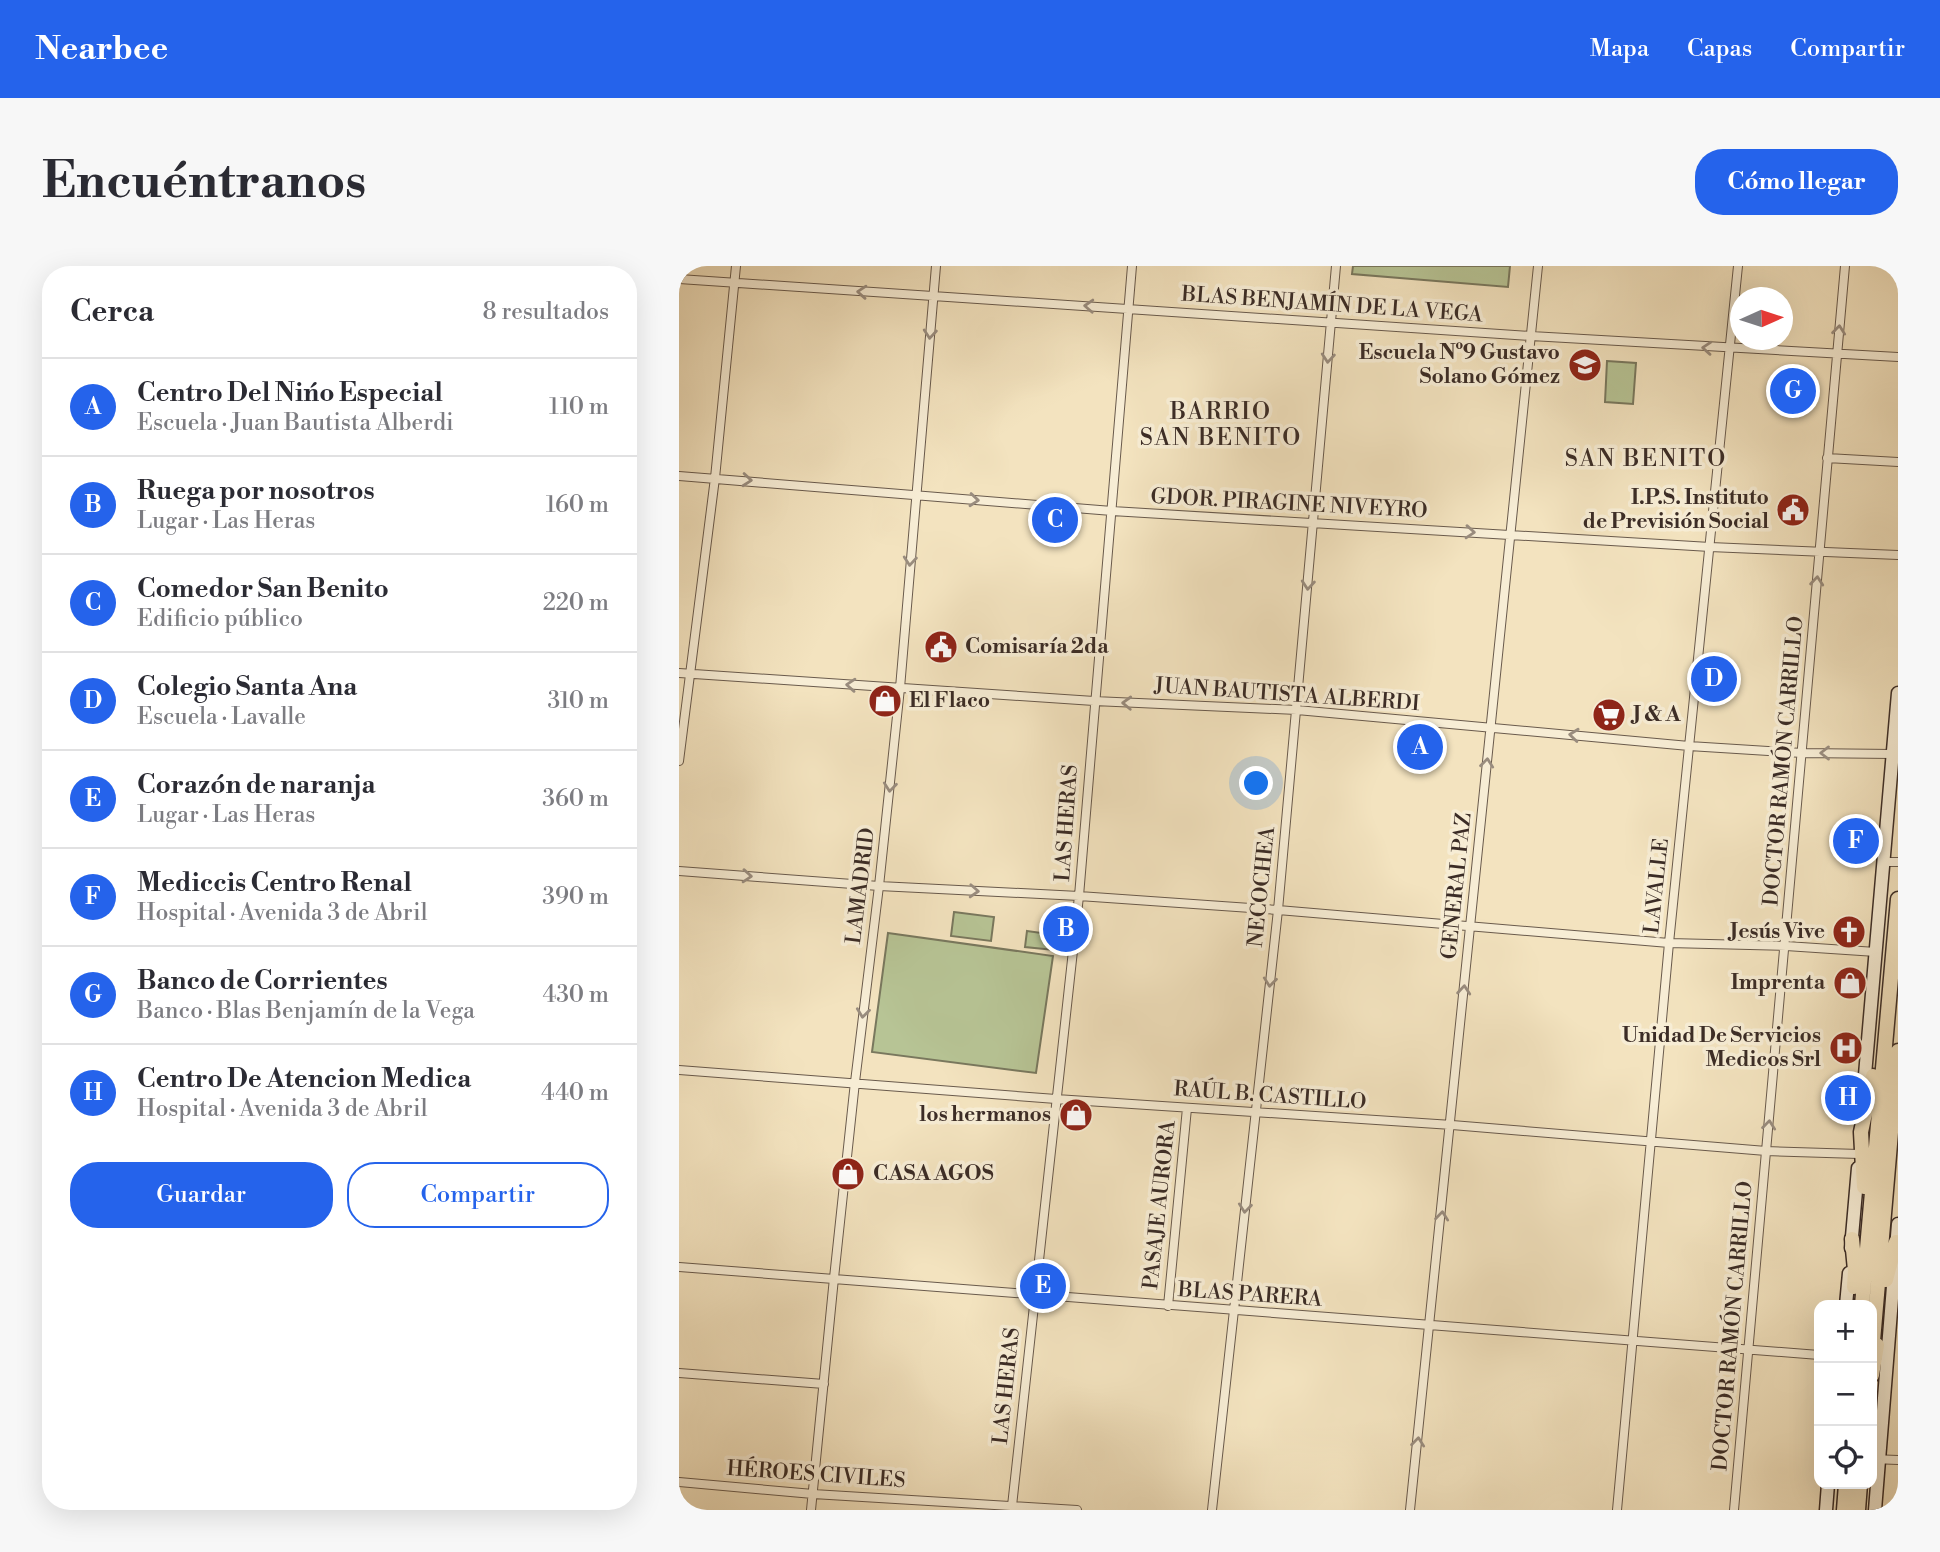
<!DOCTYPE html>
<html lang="es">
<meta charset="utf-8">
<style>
body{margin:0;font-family:"Libre Bodoni",serif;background:#f7f7f7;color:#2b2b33}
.controls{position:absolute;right:21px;bottom:21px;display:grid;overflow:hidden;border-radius:14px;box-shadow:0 7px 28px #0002}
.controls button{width:63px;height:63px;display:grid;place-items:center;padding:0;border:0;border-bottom:2px solid #e1e1e2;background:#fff;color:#2b2b33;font:35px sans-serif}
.compass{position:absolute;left:1051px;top:21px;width:63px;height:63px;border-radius:50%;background:#fff;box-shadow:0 7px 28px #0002;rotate:87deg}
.you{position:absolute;left:578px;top:518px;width:24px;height:24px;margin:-18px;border:5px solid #fff;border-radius:50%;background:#1a73e8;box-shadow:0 0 0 10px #1a73e833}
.badge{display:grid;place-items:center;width:46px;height:46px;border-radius:50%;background:#2563eb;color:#fff;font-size:23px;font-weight:700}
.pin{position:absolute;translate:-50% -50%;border:4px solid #fff;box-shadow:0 2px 7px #0006}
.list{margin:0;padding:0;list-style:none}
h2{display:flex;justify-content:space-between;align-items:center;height:91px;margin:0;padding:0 28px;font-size:30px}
h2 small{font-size:23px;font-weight:400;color:#7c7c81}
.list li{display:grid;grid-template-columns:46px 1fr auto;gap:21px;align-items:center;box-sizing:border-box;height:98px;padding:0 28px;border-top:2px solid #e1e1e2}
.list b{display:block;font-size:26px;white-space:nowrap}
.list p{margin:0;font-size:23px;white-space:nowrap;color:#7c7c81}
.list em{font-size:23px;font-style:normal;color:#7c7c81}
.actions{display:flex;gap:14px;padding:21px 28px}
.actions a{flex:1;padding:16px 0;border:2px solid #2563eb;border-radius:28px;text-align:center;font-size:24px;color:#2563eb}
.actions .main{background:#2563eb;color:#fff}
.icon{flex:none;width:38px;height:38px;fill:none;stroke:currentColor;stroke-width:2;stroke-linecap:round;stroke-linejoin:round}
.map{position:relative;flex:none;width:1219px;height:1244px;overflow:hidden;border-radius:28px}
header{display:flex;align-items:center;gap:42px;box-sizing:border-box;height:98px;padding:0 35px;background:#2563eb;color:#fff}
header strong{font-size:33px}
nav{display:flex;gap:38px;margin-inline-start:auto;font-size:24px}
.intro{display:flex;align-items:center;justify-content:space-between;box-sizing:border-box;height:168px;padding:0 42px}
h1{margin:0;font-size:49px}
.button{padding:18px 32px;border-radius:28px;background:#2563eb;color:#fff;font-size:24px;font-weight:700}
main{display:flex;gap:42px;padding:0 42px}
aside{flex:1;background:#fff;border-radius:28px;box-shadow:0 7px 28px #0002}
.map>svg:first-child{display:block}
.green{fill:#b7c495;stroke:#79785e;stroke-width:2}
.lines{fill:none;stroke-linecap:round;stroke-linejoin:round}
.minor-casing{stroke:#695a4c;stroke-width:10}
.secondary-casing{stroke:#3b2c26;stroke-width:15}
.trunk-casing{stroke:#3b2c26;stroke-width:17}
.minor{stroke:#f7edd5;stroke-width:8}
.secondary{stroke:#f7edd5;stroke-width:12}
.trunk{stroke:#f3e3bf;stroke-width:14}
.oneway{stroke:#998c7e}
.labels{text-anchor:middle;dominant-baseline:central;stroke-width:7;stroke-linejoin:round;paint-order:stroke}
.street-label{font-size:21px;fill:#3b2c26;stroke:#f7edd5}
.poi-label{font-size:21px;font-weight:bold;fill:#3b2c26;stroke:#f7edd5;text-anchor:end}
.neighbourhood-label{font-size:23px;letter-spacing:2px;fill:#3b2c26;stroke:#f7edd5}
</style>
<header>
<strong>Nearbee</strong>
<nav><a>Mapa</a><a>Capas</a><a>Compartir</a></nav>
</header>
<div class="intro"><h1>Encuéntranos</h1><a class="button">Cómo llegar</a></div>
<main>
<aside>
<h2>Cerca<small>8 resultados</small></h2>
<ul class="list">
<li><span class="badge">A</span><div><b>Centro Del Nińo Especial</b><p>Escuela · Juan Bautista Alberdi</p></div><em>110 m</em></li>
<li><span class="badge">B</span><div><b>Ruega por nosotros</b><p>Lugar · Las Heras</p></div><em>160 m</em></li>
<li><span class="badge">C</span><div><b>Comedor San Benito</b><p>Edificio público</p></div><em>220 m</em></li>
<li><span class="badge">D</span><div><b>Colegio Santa Ana</b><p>Escuela · Lavalle</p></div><em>310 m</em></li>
<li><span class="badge">E</span><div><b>Corazón de naranja</b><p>Lugar · Las Heras</p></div><em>360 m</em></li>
<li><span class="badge">F</span><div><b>Mediccis Centro Renal</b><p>Hospital · Avenida 3 de Abril</p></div><em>390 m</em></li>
<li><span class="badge">G</span><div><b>Banco de Corrientes</b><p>Banco · Blas Benjamín de la Vega</p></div><em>430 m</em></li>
<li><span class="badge">H</span><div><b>Centro De Atencion Medica</b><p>Hospital · Avenida 3 de Abril</p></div><em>440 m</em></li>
</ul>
<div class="actions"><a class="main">Guardar</a><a>Compartir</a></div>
</aside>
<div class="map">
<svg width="1219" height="1244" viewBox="0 0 1219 1244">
<rect width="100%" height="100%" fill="#f3e3bf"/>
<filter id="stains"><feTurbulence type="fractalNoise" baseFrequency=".00286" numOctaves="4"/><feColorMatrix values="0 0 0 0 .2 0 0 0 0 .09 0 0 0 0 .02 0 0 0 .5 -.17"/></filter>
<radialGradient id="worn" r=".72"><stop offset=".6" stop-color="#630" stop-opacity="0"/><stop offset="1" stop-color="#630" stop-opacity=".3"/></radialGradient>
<path class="green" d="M 674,0 L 831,0 L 829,21 L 673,8 Z
M 928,95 L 957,97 L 954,138 L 926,136 Z
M 275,646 L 315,651 L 312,675 L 272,670 Z
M 348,665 L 377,669 L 375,684 L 346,681 Z
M 209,667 L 374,690 L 357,807 L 193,786 Z"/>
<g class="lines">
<defs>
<path id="minor" d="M 0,13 L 852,70 L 1219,91
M 1148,192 L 1219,196
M 0,210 L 433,245 L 1031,281 L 1219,289
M 0,407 L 415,435 L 618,444 L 1010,480 L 1123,487 L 1214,488
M 0,495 L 36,212 L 57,0
M 1206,596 L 1219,596
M 0,605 L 200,620 L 400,630 L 599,644 L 990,677 L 1107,680 L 1197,686
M 0,804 L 377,833 L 773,859 L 1087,885 L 1180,888
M 0,1001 L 1140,1089
M 489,1040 L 508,842
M 0,1107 L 145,1118
M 1193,1193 L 1219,1194
M 0,1216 L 134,1228 L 398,1244
M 333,1240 L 400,630 L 453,0
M 132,1244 L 155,1012 L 176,816 L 200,620 L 221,422 L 257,0
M 533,1244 L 599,644 L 657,0
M 731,1244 C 777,830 816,415 859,0
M 938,1244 L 990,677 L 1059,0
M 1055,1244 L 1166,0"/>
<path id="secondary" d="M 1184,832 L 1219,427
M 1172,982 L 1179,902
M 1167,1039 L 1170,1007
M 1147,1244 L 1149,1218
M 1196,1244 L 1219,958"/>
<path id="trunk" d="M 1185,921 L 1182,866 L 1194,810
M 1173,973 L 1176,1004 L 1175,1021
M 1207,1014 L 1217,976
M 1183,1039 L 1219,633
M 1193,1087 L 1219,785
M 1193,1109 L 1198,1079
M 1165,1244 L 1167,1218
M 1179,1244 L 1181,1218"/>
</defs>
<use href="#minor" class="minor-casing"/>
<use href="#secondary" class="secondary-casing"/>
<use href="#trunk" class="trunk-casing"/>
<use href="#minor" class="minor"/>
<use href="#secondary" class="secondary"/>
<use href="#trunk" class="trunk"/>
</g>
<defs><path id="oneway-chevron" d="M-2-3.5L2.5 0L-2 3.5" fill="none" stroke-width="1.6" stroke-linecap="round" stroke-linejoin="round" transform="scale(1.75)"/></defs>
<g class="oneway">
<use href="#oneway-chevron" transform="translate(183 26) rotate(-176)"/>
<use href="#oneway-chevron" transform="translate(410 40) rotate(-177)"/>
<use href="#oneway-chevron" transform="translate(1160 64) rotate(-84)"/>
<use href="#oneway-chevron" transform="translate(251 68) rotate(95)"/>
<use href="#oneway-chevron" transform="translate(1028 82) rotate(-176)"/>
<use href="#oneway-chevron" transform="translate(649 92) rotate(95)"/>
<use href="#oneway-chevron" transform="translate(68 214) rotate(5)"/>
<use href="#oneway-chevron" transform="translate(295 234) rotate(5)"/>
<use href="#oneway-chevron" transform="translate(791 266) rotate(4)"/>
<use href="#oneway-chevron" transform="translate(231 295) rotate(95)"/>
<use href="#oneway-chevron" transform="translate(1138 315) rotate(-85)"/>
<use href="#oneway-chevron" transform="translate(629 319) rotate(95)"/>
<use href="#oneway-chevron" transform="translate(172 419) rotate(-176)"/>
<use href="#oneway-chevron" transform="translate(448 437) rotate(-178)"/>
<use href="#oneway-chevron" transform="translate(895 469) rotate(-174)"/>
<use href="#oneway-chevron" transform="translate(1146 487) rotate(-180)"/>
<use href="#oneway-chevron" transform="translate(808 497) rotate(-84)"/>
<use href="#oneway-chevron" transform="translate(211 521) rotate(96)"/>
<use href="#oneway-chevron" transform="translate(68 610) rotate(4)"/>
<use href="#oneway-chevron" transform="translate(295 625) rotate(3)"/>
<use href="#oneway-chevron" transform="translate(591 716) rotate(96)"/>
<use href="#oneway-chevron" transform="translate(785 724) rotate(-85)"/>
<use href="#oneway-chevron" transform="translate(184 747) rotate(97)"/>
<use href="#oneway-chevron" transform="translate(1090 859) rotate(-84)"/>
<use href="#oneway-chevron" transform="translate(566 942) rotate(96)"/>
<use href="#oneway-chevron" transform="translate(763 950) rotate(-84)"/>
<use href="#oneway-chevron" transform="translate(739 1176) rotate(-84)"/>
</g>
<defs>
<symbol id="school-disc" viewBox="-11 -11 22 22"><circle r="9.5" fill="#8f2418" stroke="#f7edd5"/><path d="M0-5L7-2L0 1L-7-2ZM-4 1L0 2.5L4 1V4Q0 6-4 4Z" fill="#fff"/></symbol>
<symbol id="civic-disc" viewBox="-11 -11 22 22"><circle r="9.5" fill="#8f2418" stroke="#f7edd5"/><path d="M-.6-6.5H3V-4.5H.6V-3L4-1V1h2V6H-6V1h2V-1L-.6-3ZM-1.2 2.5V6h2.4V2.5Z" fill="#fff"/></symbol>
<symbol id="shop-disc" viewBox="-11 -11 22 22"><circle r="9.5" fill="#8f2418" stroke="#f7edd5"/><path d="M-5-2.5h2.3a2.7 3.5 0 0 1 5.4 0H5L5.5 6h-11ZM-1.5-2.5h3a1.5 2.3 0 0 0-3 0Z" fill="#fff"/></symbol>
<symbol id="supermarket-disc" viewBox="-11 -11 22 22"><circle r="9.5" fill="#8f2418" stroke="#f7edd5"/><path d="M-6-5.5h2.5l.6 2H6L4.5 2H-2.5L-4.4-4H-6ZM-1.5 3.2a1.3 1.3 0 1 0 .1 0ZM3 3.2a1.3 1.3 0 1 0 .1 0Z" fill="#fff"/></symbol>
<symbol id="church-disc" viewBox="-11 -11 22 22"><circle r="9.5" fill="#8f2418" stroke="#f7edd5"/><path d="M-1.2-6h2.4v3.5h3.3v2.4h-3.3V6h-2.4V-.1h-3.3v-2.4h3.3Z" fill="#fff"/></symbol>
<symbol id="hospital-disc" viewBox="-11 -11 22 22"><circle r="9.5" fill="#8f2418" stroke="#f7edd5"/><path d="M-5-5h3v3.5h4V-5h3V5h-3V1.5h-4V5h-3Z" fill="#fff"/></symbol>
</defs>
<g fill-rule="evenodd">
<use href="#school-disc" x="887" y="80" width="38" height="38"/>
<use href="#civic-disc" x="1095" y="225" width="38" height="38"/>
<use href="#civic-disc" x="243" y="362" width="38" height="38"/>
<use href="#shop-disc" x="187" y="416" width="38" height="38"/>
<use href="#supermarket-disc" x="911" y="430" width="38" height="38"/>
<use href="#church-disc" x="1151" y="647" width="38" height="38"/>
<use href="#shop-disc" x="1152" y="698" width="38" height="38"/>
<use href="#hospital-disc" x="1148" y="763" width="38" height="38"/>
<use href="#shop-disc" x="378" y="830" width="38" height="38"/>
<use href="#shop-disc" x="150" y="889" width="38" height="38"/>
</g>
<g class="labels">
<g class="street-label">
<text transform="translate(653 39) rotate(4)">BLAS BENJAMÍN DE LA VEGA</text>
<text transform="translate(610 238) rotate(3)">GDOR. PIRAGINE NIVEYRO</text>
<text transform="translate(608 429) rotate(4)">JUAN BAUTISTA ALBERDI</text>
<text transform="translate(1105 495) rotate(-85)">DOCTOR RAMÓN CARRILLO</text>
<text transform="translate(388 557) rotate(-86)">LAS HERAS</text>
<text transform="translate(182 620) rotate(-83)">LAMADRID</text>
<text transform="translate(778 620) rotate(-84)">GENERAL PAZ</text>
<text transform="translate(978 620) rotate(-84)">LAVALLE</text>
<text transform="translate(583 621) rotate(-84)">NECOCHEA</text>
<text transform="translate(591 830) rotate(4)">RAÚL B. CASTILLO</text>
<text transform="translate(481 939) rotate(-84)">PASAJE AURORA</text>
<text transform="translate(571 1029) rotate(4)">BLAS PARERA</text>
<text transform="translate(1054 1060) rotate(-85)">DOCTOR RAMÓN CARRILLO</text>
<text transform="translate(328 1120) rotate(-84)">LAS HERAS</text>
<text transform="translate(137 1209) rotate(4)">HÉROES CIVILES</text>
</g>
<g class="poi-label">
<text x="881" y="87">Escuela Nº9 Gustavo<tspan x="881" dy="24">Solano Gómez</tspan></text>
<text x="1090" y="232">I.P.S. Instituto<tspan x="1090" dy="24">de Previsión Social</tspan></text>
<text x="286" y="381" text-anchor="start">Comisaría 2da</text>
<text x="230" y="435" text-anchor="start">El Flaco</text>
<text x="954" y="449" text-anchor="start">J &amp; A</text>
<text x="1146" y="666">Jesús Vive</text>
<text x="1146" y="717">Imprenta</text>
<text x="1142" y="770">Unidad De Servicios<tspan x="1142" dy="24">Medicos Srl</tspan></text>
<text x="372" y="849">los hermanos</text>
<text x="194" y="908" text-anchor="start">CASA AGOS</text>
</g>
<g class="neighbourhood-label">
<text x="542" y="146">BARRIO<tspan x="542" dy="26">SAN BENITO</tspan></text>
<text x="967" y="193">SAN BENITO</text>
</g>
</g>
<rect width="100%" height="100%" filter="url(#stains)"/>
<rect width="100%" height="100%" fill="url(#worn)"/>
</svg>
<div class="controls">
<button>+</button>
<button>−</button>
<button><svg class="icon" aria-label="locate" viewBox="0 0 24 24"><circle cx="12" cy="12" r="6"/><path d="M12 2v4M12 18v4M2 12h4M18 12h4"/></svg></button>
</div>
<svg class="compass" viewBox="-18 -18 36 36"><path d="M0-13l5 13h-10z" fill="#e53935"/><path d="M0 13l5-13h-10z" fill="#7c7c81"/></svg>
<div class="you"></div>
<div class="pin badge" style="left:741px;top:481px">A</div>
<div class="pin badge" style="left:387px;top:663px">B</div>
<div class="pin badge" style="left:376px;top:254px">C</div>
<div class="pin badge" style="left:1035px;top:413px">D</div>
<div class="pin badge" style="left:364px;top:1020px">E</div>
<div class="pin badge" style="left:1177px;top:575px">F</div>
<div class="pin badge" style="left:1114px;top:125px">G</div>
<div class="pin badge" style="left:1169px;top:832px">H</div>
</div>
</main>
